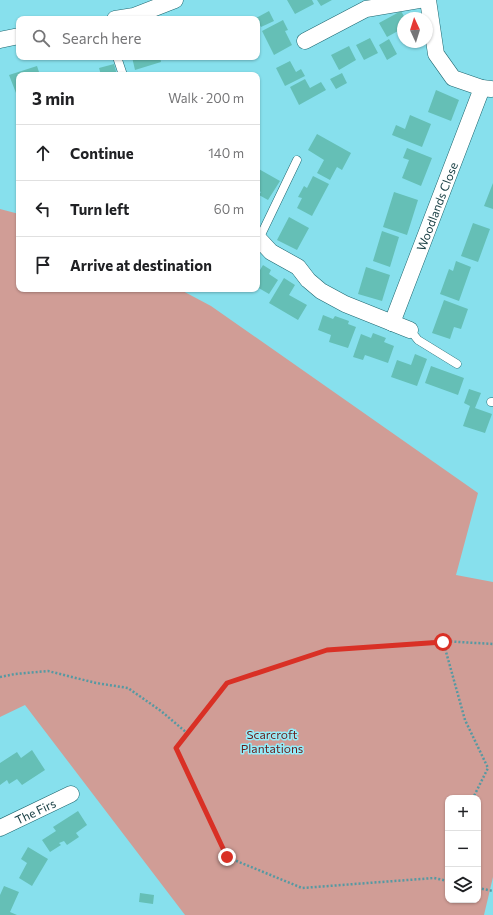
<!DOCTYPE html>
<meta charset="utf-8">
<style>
body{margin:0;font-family:Commissioner,sans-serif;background:#f6f6f6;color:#202124}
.controls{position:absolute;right:12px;bottom:12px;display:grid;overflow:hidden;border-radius:8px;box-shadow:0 1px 3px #0004}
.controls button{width:36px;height:36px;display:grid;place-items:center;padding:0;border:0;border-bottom:1px solid #e0e0e0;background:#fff;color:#202124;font:20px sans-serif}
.compass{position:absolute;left:397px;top:12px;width:36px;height:36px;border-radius:50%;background:#fff;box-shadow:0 1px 3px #0004;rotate:356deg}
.stop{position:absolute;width:12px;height:12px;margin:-9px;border:3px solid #d93025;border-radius:50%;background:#fff}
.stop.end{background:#d93025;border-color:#fff;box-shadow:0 1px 4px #0008}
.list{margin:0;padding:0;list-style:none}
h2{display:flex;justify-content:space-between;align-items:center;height:52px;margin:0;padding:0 16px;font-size:17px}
h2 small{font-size:13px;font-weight:400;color:#757577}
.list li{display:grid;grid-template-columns:26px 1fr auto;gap:12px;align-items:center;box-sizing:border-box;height:56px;padding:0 16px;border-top:1px solid #e0e0e0}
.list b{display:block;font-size:15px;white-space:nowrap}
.list em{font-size:13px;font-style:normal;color:#757577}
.icon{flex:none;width:22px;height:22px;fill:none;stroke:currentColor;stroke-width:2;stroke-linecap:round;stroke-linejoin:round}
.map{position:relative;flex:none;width:493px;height:915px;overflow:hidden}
.search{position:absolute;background:#fff;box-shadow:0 1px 3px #0004;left:16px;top:16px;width:244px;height:44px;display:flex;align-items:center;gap:10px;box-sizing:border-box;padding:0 14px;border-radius:8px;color:#757577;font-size:15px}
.panel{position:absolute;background:#fff;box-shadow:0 1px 3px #0004;left:16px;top:72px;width:244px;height:220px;border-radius:8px}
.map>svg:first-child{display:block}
.green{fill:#d09d96;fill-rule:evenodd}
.building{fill:#65bfb6}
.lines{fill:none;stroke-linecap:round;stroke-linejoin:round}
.service-casing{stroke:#1d666f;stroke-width:9}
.minor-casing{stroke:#1d666f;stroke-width:17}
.path{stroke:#5699a2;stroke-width:2.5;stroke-dasharray:2 2;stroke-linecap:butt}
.service{stroke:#fff;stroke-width:8}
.minor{stroke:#fff;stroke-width:16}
.route{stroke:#d93025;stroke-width:5}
.labels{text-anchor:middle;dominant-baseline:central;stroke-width:3;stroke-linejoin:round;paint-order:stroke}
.street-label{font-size:12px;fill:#1a4045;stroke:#94eefb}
.park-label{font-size:12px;fill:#691c18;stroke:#94eefb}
</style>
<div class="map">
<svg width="493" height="915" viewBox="0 0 493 915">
<rect width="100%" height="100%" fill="#87e0ed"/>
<path class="green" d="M 0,209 L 19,214 L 19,289 L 179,289 L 211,306 L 478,493 L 456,575 L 493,582 L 493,877 L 484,915 L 185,915 L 25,705 L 0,717 ZM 448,798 L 478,798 L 478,900 L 448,900 Z"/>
<path class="building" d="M 287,0 L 312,0 L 314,4 L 295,14 Z
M 317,0 L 332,0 L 321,6 Z
M 269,11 L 274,21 L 261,27 L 256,18 Z
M 401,11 L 405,18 L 403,18 L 403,41 L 398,31 L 387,37 L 379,23 Z
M 283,20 L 288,30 L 285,31 L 292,45 L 274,55 L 262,31 Z
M 370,38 L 378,53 L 364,60 L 356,45 Z
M 389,39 L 397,54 L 387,60 L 379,45 Z
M 349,46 L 356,60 L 339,70 L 331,55 Z
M 132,57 L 160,57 L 161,62 L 135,70 Z
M 290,61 L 296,72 L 301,69 L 305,76 L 285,86 L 276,68 Z
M 114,64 L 117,75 L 101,75 L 99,68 Z
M 37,66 L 40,75 L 19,75 L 19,92 L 16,93 L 9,75 Z
M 342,73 L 347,83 L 336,89 L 330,79 Z
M 305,79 L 310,88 L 321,82 L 326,90 L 299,105 L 290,87 Z
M 436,90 L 459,100 L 451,121 L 428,112 Z
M 410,115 L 431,124 L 422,147 L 392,135 L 396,125 L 405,129 Z
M 317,134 L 351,153 L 342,170 L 337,167 L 330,180 L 317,173 L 324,160 L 308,150 Z
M 407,148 L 432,158 L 421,186 L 402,178 L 409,160 L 403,158 Z
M 257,168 L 280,181 L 268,200 L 259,195 L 261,192 L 257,190 Z
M 313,176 L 329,184 L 312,216 L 297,208 L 302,198 L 298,197 L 304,186 L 307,188 Z
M 493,183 L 493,209 L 484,206 Z
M 394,192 L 418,200 L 407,235 L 383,227 Z
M 289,217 L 309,228 L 297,250 L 277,240 Z
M 473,223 L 490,229 L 478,262 L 461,256 Z
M 382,231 L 399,237 L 390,267 L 373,261 Z
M 456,261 L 471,267 L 459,301 L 440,294 L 449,269 L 453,271 Z
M 263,265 L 271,270 L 269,274 L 278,280 L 269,294 L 257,287 L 257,268 L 260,270 Z
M 366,267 L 390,275 L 382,301 L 358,294 Z
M 284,278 L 295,285 L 289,295 L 307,305 L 298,320 L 269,303 Z
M 444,300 L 468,309 L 461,329 L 454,327 L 450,339 L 432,333 Z
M 323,315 L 333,319 L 335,316 L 349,321 L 348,324 L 356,327 L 348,348 L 329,342 L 331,335 L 318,330 Z
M 373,333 L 386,338 L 384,342 L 394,346 L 388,363 L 365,355 L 363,360 L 353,357 L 361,334 L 371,338 Z
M 415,354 L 427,359 L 417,386 L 391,377 L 397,360 L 411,365 Z
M 431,366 L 464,378 L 458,395 L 425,383 Z
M 469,389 L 481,393 L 475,408 L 492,414 L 485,433 L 463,426 L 470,406 L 464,403 Z
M 32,750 L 45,770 L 22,785 L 17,779 L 9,784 L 7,780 L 0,785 L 0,763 L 17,752 L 21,758 Z
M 78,811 L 87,825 L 76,833 L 79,837 L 67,845 L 64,841 L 59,843 L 61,845 L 50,852 L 42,840 L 56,831 L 53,827 Z
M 28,847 L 48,859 L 32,886 L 19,878 L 27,863 L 21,859 Z
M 4,886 L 19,892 L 10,912 L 17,915 L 0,915 L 0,895 Z
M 140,893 L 154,895 L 153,904 L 139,902 Z"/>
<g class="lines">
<defs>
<path id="service" d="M 117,57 L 123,75
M 259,239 L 297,160
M 410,330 L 418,340 L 457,364
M 491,402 L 493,402"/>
<g id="minor">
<path d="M 428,0 L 436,54 L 453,78 L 482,88 L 491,89"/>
<path d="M 115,19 L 134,16 L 175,0"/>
<path d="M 0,40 L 19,36"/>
<path d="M 305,41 L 366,9 L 419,0"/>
<path d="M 257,237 L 271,252 L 298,267 L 308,280 L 321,291 L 345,304 L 410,330"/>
<path id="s1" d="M 392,323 L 482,88"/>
<path id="s2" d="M 0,828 L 71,794"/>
</g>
</defs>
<use href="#service" class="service-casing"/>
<use href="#minor" class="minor-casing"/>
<path class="path" d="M 443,641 L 465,720 L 488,768 L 473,798
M 0,677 L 15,674 L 48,671 L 96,683 L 128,688 L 161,711 L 187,733
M 448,881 L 434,878 L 302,888 L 227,857 L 176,747 L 227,683 L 327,650 L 443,641 L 493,644
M 478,888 L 493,891"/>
<use href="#service" class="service"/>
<use href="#minor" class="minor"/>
</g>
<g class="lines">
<path class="route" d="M 227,857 L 176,748 L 227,683 L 327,650 L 443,642"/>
</g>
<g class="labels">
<g class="street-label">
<text stroke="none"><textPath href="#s1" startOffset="125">Woodlands Close</textPath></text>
<text stroke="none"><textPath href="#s2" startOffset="39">The Firs</textPath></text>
</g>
<g class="park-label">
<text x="272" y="734">Scarcroft<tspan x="272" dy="14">Plantations</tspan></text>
</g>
</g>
</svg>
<div class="controls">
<button>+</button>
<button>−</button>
<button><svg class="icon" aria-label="layers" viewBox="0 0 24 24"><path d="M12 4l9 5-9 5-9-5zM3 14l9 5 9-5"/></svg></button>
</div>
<svg class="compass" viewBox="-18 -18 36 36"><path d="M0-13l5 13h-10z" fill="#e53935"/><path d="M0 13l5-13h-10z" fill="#757577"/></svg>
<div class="stop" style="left:443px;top:642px"></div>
<div class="stop end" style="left:227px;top:857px"></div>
<div class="search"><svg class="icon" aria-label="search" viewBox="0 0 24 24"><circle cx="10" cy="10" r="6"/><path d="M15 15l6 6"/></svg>Search here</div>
<section class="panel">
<h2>3 min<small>Walk · 200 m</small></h2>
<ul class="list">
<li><svg class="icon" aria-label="ahead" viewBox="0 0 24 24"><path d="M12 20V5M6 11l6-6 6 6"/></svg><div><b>Continue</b></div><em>140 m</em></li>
<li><svg class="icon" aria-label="left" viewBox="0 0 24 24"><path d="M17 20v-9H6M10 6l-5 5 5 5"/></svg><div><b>Turn left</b></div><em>60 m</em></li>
<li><svg class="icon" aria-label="arrive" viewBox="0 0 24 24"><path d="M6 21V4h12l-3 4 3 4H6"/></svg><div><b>Arrive at destination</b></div></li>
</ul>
</section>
</div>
